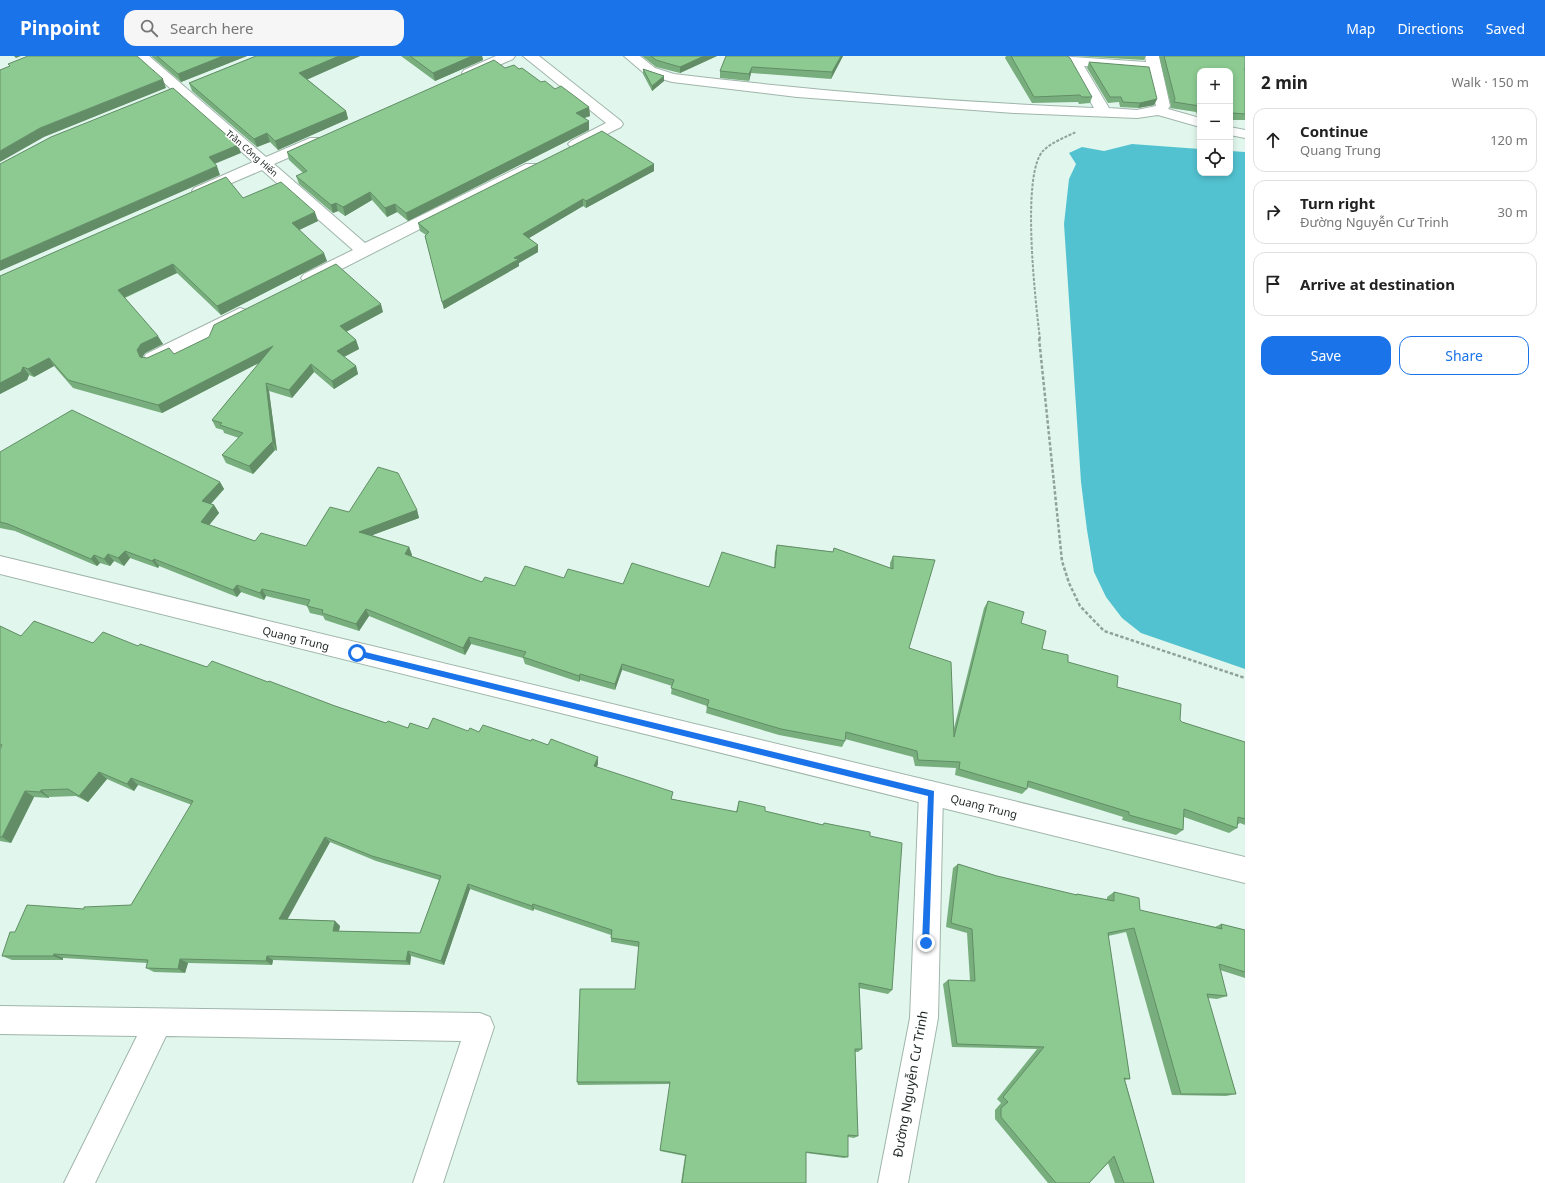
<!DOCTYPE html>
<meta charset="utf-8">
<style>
body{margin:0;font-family:"Noto Sans",sans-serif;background:#f6f6f6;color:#222}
.controls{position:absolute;right:12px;top:12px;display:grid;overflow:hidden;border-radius:8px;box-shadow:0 2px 6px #0003}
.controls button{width:36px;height:36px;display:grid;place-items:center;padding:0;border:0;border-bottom:1px solid #e0e0e0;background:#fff;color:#222;font:20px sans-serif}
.stop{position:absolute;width:12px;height:12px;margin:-9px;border:3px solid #1a73e8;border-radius:50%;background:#fff}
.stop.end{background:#1a73e8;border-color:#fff;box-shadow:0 1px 4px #0008}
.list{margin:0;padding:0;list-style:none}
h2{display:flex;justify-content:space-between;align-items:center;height:52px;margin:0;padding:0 16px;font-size:17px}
h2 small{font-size:13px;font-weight:400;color:#767676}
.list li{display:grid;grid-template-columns:26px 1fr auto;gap:12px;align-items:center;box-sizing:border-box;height:64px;margin:0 8px 8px;padding:0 8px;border:1px solid #e0e0e0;border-radius:12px}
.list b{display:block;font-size:15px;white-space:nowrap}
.list p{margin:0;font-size:13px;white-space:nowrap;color:#767676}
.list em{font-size:13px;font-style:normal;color:#767676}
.actions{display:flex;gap:8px;padding:12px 16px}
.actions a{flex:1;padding:9px 0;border:1px solid #1a73e8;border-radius:12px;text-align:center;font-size:14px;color:#1a73e8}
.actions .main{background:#1a73e8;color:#fff}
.icon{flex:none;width:22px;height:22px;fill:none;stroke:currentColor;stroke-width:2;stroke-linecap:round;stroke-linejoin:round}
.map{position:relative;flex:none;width:1245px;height:1127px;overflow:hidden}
header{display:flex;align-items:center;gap:24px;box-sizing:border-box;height:56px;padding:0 20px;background:#1a73e8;color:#fff}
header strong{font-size:19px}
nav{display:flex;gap:22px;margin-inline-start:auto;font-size:14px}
.search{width:280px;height:36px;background:#f6f6f6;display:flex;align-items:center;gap:10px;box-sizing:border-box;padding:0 14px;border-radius:12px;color:#767676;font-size:15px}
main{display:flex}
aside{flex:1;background:#fff}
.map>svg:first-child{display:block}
.water{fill:#53c2d0}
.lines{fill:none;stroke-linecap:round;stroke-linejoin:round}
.minor-casing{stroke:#a0b5ab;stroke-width:2}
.major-casing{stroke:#a0b5ab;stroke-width:2}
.path-far1{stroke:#91a29a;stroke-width:2;stroke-dasharray:3 1.5;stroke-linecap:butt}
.path{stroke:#91a29a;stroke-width:2.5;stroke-dasharray:3.5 2;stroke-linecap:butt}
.minor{fill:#fff;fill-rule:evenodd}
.major{fill:#fff;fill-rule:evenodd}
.wall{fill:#78ae7d;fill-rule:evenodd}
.shaded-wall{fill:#628d66}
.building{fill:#8cca91;stroke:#628d66;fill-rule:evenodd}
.route{fill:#1a73e8}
.labels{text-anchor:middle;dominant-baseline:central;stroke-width:3;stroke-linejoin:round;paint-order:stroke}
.far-street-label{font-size:9px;fill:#1d2521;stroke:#fff}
.street-label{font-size:11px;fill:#1d2521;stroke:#fff}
.near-street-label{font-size:13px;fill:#1d2521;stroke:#fff}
</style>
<header>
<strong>Pinpoint</strong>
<div class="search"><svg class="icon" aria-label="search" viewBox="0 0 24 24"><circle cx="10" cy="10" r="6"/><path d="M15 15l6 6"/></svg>Search here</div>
<nav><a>Map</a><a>Directions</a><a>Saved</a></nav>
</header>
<main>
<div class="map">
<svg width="1245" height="1127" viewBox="0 0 1245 1127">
<rect width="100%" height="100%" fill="#e1f7ed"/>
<path class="water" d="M 1132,88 L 1200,93 L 1200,117 L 1230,117 L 1230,95 L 1245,96 L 1245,613 L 1141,577 L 1122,562 L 1106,541 L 1094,516 L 1087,474 L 1081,426 L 1064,168 L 1069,123 L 1076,108 L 1069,97 L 1082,91 L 1104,95 Z"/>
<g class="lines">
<defs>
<path id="minor" d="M 134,0 L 149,0 L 266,101 L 310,82 L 320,82 L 323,85 L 320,88 L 274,108 L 365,187 L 526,108 L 536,108 L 539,111 L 536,114 L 316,226 L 310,228 L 304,226 L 301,222 L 304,218 L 353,194 L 262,114 L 206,138 L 194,138 L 192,135 L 194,132 L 253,106 Z
M 496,0 L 515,0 L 513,3 L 474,20 L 464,20 L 462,17 L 464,14 Z
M 523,0 L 539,0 L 621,65 L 623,68 L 621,71 L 581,91 L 571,91 L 568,88 L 571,85 L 606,67 Z
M 624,0 L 640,0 L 655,12 L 674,18 C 814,35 954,46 1094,52 L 1069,8 L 1058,0 L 1146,6 L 1145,0 L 1159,0 L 1170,50 L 1168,53 L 1200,62 L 1200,71 L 1158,59 L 1137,62 L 1014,57 L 797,41 L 672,26 L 645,18 ZM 1084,10 L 1148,15 L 1156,50 L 1137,54 L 1109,52 Z
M 1230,71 L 1245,74 L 1245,82 L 1230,79 Z
M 240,252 L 246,254 L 249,258 L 246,262 L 158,308 L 152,309 L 146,308 L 143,303 L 146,298 Z
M 931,725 L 940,729 L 943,737 L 938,962 L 908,1127 L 878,1127 L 910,962 L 919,737 L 922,729 Z
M 0,950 L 480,957 L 490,961 L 494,971 L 443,1127 L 413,1127 L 461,985 L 166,980 L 95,1127 L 64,1127 L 137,980 L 0,978 Z"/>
<path id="major" d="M 0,500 L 1245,801 L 1245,827 L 0,518 Z"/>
</defs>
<use href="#minor" class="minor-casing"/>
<use href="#major" class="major-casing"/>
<path class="path-far1" d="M 1040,283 C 1036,250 1020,115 1044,94 C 1052,86 1066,81 1076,76"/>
<path class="path" d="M 1039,282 L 1062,505 L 1069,527 L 1080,550 L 1104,575 L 1245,622"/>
<use href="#minor" class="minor"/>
<use href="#major" class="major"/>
</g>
<path class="wall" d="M 151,0 L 247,0 L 181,26 Z
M 256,0 L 360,0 L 307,23 L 346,55 L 348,63 L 278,94 L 270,86 L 257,91 L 192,35 L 189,27 Z
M 401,0 L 482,0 L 483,4 L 435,25 Z
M 642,0 L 717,0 L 680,17 L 656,11 Z
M 726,0 L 843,0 L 831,23 L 751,17 L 749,25 L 720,22 L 720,15 Z
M 1006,0 L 1067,0 L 1092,41 L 1090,47 L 1079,48 L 1078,46 L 1032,47 L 1005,2 Z
M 1074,0 L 1146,0 L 1144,4 Z
M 1159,0 L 1245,0 L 1245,64 L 1230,64 L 1230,15 L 1200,15 L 1200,59 L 1197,59 L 1196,56 L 1170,52 L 1171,50 Z
M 1089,6 L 1157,43 L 1154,49 L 1138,52 L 1120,51 L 1119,46 L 1108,47 L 1087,12 Z
M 505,12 L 519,13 L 541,26 L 555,33 L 589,51 L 590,60 L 584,62 L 589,74 L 408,165 L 397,156 L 387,161 L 372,144 L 345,160 L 338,155 L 333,157 L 299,128 L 296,120 L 303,117 L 289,104 L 287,96 Z
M 643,13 L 664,20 L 664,25 L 652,35 L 643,18 Z
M 654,108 L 654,115 L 586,152 L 583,150 L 529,182 L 538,189 L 538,196 L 519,207 L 519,210 L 444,253 L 427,187 L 425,180 L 426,179 L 420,175 L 418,167 Z
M 243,142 L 318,165 L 299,174 L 327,205 L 221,259 L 177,217 L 125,242 L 163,288 L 145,297 L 142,301 L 147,302 L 174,298 L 383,256 L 346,276 L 356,284 L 359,293 L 344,301 L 356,310 L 358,318 L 334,333 L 314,316 L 292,342 L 269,335 L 277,395 L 275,394 L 253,418 L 226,407 L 222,399 L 239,382 L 224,377 L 223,374 L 216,372 L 212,364 L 259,307 L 162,357 L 73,332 L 54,310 L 34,321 L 29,319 L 27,324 L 0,338 L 0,220 Z
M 0,396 L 220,426 L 224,433 L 211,448 L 214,449 L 219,457 L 209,469 L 255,485 L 306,490 L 349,456 L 417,454 L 419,462 L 372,479 L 409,491 L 412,499 L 411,500 L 482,526 L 515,530 L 564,522 L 623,528 L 709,531 L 774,512 L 775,496 L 777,489 L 833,496 L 834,492 L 890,512 L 890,507 L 893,500 L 909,592 L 954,672 L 984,552 L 988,545 L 1021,567 L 1042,593 L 1117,631 L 1180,664 L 1182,666 L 1245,686 L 1245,769 L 1240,767 L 1237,769 L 1237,772 L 1229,777 L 1184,761 L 1183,774 L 1176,779 L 1122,764 L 1123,761 L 1027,731 L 1027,733 L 1022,738 L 955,719 L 956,712 L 915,710 L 913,701 L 845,683 L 845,685 L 842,691 L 779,679 L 706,657 L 707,650 L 671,638 L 672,630 L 622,614 L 615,634 L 580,624 L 579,626 L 525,608 L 523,602 L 471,588 L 465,599 L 369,560 L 359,575 L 325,564 L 323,560 L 310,557 L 307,550 L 266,540 L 264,544 L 241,536 L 237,541 L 159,510 L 158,512 L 130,502 L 124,510 L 114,505 L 110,510 L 100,507 L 97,510 L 15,475 L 0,472 Z
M 0,570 L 21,580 L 93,587 L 138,590 L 207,611 L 268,626 L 335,650 L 386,667 L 408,672 L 479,676 L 598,708 L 597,711 L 672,743 L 736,756 L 739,745 L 765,755 L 823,769 L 824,767 L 870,780 L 892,934 L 888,938 L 859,932 L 862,993 L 858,996 L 855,996 L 858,1080 L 854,1082 L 848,1081 L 848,1101 L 844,1102 L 806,1097 L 806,1127 L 681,1127 L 685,1100 L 660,1095 L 670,1028 L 578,1029 L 577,1026 L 635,933 L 639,891 L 611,886 L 611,879 L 534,853 L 533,855 L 470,833 L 444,909 L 411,900 L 410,909 L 273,904 L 272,909 L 188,907 L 185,917 L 154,916 L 146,912 L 147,907 L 63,902 L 63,904 L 12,904 L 2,900 L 15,876 L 84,853 L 131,849 L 192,749 L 138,729 L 134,735 L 107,723 L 88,746 L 76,740 L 49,741 L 49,742 L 34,741 L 11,787 L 0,785 L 0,693 L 1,691 L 0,691 ZM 330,786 L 376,805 L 439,824 L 420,877 L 339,875 L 340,870 L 335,865 L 287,863 Z
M 958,808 L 997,820 L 1075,839 L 1077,838 L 1107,844 L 1107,841 L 1114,836 L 1140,854 L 1215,871 L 1221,868 L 1245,874 L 1245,922 L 1220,914 L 1227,940 L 1217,943 L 1208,942 L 1236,1038 L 1226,1040 L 1172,1039 L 1126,876 L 1108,880 L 1130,1023 L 1125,1024 L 1154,1127 L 1115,1127 L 1108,1107 L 1089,1127 L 1048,1127 L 995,1063 L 995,1054 L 1001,1047 L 997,1043 L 1037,993 L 952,991 L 943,928 L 948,924 L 970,925 L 967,877 L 946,871 L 953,812 Z"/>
<path class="shaded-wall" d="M 14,0 L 21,0 L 16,2 Z
M 223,0 L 247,0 L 181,26 L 178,18 Z
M 339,0 L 360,0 L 302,26 L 299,17 Z
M 472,0 L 482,0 L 483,4 L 435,25 L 433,17 Z
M 704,0 L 717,0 L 680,17 L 680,11 Z
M 841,0 L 843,0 L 831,23 L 832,16 Z
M 752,11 L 751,17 L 749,25 L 749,18 Z
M 664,20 L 664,25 L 652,35 L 652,30 Z
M 163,23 L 166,32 L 44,81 L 0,106 L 0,95 L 40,72 Z
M 1157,43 L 1154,49 L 1138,52 L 1140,47 Z
M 589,51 L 590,60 L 576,65 L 576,57 Z
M 346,55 L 348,63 L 278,94 L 275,85 Z
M 589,65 L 589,74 L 408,165 L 406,157 Z
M 267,77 L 270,86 L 257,91 L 254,83 Z
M 238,89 L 241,97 L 212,109 L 209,101 Z
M 654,108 L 654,115 L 586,152 L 586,145 Z
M 217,110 L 220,119 L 0,215 L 0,205 Z
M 370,136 L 372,144 L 345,160 L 343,151 Z
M 583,143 L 583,150 L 524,185 L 523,178 Z
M 336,147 L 338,155 L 333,157 L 331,149 Z
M 395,148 L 397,156 L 387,161 L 385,152 Z
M 315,156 L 318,165 L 295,176 L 292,167 Z
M 538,189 L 538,196 L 519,207 L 519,210 L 444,253 L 442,246 L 514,202 Z
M 324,197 L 327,205 L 221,259 L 217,250 Z
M 173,208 L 177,217 L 123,242 L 118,234 Z
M 381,248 L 383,256 L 342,278 L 340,270 Z
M 158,280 L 163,288 L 145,297 L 142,302 L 140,301 L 137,294 L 141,288 Z
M 356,284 L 359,293 L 340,303 L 337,295 Z
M 273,290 L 276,298 L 162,357 L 158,349 Z
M 49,302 L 54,310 L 34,321 L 28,313 Z
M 311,308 L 314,316 L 292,342 L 289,334 Z
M 356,310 L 358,318 L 334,333 L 332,325 Z
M 23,311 L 29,319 L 27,324 L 0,338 L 0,327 Z
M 266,327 L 269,335 L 277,395 L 273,387 Z
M 272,386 L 275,394 L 253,418 L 249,410 Z
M 220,426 L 224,433 L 206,453 L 202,445 Z
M 214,449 L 219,457 L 206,473 L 201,466 Z
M 417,454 L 419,462 L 362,483 L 359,476 Z
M 409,491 L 412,499 L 408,505 L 405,498 Z
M 125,495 L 130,502 L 124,510 L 118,502 Z
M 108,498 L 114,505 L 110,510 L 104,503 Z
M 94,499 L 100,507 L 97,510 L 91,503 Z
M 154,503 L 159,510 L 158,512 L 152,505 Z
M 237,529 L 241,536 L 237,541 L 233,534 Z
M 262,533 L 266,540 L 264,544 L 260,537 Z
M 366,553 L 369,560 L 359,575 L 356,568 Z
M 469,581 L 471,588 L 465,599 L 463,592 Z
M 622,608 L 622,614 L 615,634 L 615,628 Z
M 580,618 L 580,624 L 579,626 L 579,620 Z
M 598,701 L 598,708 L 594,716 L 594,710 Z
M 99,716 L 107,723 L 88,746 L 79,740 Z
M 131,722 L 138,729 L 134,735 L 127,728 Z
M 41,734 L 49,741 L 49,742 L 40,736 Z
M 25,735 L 34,741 L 11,787 L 2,781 Z
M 325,781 L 330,786 L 285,868 L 279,863 Z
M 468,828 L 470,833 L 444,909 L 441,905 Z
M 533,848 L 534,853 L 533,855 L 532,850 Z
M 335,865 L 340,870 L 338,879 L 333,875 Z
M 408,895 L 411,900 L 410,909 L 406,905 Z
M 54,898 L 63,902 L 63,904 L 53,900 Z
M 267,900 L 273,904 L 272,909 L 266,905 Z
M 180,903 L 188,907 L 185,917 L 178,913 Z"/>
<path class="building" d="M 28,0 L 137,0 L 163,23 L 40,72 L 0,95 L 0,14 L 10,10 L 8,8 Z
M 157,0 L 223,0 L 178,18 Z
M 256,0 L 339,0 L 299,17 L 346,55 L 275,85 L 267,77 L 254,83 L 189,27 Z
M 410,0 L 472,0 L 433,17 Z
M 651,0 L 704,0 L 680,11 L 656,4 Z
M 726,0 L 841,0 L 832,16 L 752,11 L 749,18 L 720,15 Z
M 1011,0 L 1067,0 L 1070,2 L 1092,41 L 1082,41 L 1080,39 L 1034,41 Z
M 1164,0 L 1245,0 L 1245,13 L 1244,13 L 1245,14 L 1245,58 L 1232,57 L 1230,54 L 1230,15 L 1200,15 L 1200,50 L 1174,46 L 1175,43 Z
M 494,4 L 505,12 L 514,9 L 519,13 L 522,12 L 541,26 L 545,25 L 555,33 L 561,30 L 589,51 L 576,57 L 589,65 L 406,157 L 395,148 L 385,152 L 370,136 L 343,151 L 336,147 L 331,149 L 296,120 L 307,115 L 287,96 Z
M 1089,6 L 1149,11 L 1157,43 L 1140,47 L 1123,46 L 1121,41 L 1110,41 Z
M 643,13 L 664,20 L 652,30 Z
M 173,32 L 238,89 L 209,101 L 217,110 L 0,205 L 0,108 L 51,81 Z
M 602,75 L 654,108 L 586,145 L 583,143 L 523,178 L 538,189 L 514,202 L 519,203 L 442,246 L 425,180 L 429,176 L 418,167 Z
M 226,121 L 243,142 L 281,126 L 315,156 L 292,167 L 324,197 L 217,250 L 173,208 L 118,234 L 158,280 L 141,288 L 137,294 L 140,301 L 147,302 L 169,292 L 174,298 L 209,281 L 214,269 L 336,208 L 381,248 L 340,270 L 356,284 L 337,295 L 356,310 L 332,325 L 311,308 L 289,334 L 266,327 L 273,387 L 272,386 L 249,410 L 222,399 L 243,377 L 220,369 L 222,367 L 212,364 L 273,290 L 158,349 L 68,324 L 49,302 L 28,313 L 23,311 L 21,316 L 0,327 L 0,220 Z
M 72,354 L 220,426 L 202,445 L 214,449 L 201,466 L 255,485 L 261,477 L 306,490 L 330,451 L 349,456 L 378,411 L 398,417 L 417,454 L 359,476 L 409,491 L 405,498 L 482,526 L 485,521 L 515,530 L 525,510 L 564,522 L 568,513 L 623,528 L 632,507 L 709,531 L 722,496 L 775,512 L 777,489 L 833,496 L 834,492 L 893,513 L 893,500 L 935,504 L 909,592 L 951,606 L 954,681 L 988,545 L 1024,556 L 1021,567 L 1046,575 L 1042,593 L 1068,599 L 1068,606 L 1118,620 L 1117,631 L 1181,648 L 1180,664 L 1182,666 L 1245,686 L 1245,763 L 1238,761 L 1237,772 L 1184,753 L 1183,774 L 1129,759 L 1129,756 L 1028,725 L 1027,733 L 959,713 L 960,706 L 918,704 L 917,695 L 846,676 L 845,685 L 781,673 L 707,651 L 709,644 L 671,632 L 674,624 L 622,608 L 615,628 L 580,618 L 579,620 L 523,601 L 526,596 L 469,581 L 463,592 L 366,553 L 356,568 L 322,557 L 323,554 L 307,550 L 310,544 L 262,533 L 260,537 L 237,529 L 233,534 L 154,503 L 152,505 L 125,495 L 118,502 L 108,498 L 104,503 L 94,499 L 91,503 L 8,468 L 0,466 L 0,396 Z
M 34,565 L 93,587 L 103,576 L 138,590 L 140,588 L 207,611 L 212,605 L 268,626 L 269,625 L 335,650 L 386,667 L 388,665 L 408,672 L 410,667 L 428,673 L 433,662 L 468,675 L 470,672 L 479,676 L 483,669 L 531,685 L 532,683 L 548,689 L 551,683 L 598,701 L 594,710 L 673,736 L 671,743 L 737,756 L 739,745 L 765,751 L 765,755 L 823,769 L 824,767 L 870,776 L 870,780 L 902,787 L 892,934 L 859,927 L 862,993 L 855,993 L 858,1080 L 848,1079 L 848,1101 L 806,1096 L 806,1127 L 682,1127 L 686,1099 L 660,1094 L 670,1026 L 577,1026 L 580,933 L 635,933 L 639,886 L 611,882 L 612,874 L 533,848 L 532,850 L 468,828 L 441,905 L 408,895 L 406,905 L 267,900 L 266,905 L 180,903 L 178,913 L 146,912 L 148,904 L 54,898 L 53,900 L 2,900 L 10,876 L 15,876 L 27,849 L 84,853 L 84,851 L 131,849 L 193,745 L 131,722 L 127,728 L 99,716 L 79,740 L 68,733 L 41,734 L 40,736 L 25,735 L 2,781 L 0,781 L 0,693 L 2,689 L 0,688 L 0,570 L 21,580 ZM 325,781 L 372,800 L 441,820 L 420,877 L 333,875 L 335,865 L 279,863 Z
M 958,808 L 997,820 L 1077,839 L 1077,838 L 1114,845 L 1114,836 L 1139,842 L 1140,854 L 1222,873 L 1221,868 L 1245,874 L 1245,916 L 1219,908 L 1227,940 L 1207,938 L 1236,1038 L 1181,1038 L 1134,872 L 1108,877 L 1130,1023 L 1124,1022 L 1154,1127 L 1124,1127 L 1114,1100 L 1089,1127 L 1056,1127 L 1001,1061 L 1001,1052 L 1008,1046 L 1003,1041 L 1044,991 L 957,988 L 948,924 L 975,925 L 972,873 L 951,867 Z"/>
<path class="route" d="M 357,594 L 934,735 L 929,890 L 923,890 L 922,887 L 928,740 L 357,600 L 354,597 Z"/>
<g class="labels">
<g class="far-street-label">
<text transform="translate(252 97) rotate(41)">Trần Công Hiến</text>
</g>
<g class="street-label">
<text transform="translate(296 582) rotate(14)">Quang Trung</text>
<text transform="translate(984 750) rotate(14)">Quang Trung</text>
</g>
<g class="near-street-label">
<text transform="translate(910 1028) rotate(-80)">Đường Nguyễn Cư Trinh</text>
</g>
</g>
</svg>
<div class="controls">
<button>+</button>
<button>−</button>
<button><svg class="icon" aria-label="locate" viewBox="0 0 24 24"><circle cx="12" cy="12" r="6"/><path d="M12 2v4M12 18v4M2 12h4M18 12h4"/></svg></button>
</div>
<div class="stop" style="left:357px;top:597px"></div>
<div class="stop end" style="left:926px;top:887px"></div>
</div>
<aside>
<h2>2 min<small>Walk · 150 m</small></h2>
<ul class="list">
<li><svg class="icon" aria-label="ahead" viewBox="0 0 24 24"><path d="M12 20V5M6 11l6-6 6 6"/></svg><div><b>Continue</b><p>Quang Trung</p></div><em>120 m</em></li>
<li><svg class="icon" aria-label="right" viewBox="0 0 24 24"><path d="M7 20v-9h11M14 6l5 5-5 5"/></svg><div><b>Turn right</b><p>Đường Nguyễn Cư Trinh</p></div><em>30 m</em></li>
<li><svg class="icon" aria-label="arrive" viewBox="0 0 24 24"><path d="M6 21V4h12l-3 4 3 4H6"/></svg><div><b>Arrive at destination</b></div></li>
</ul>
<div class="actions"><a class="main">Save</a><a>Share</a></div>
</aside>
</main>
